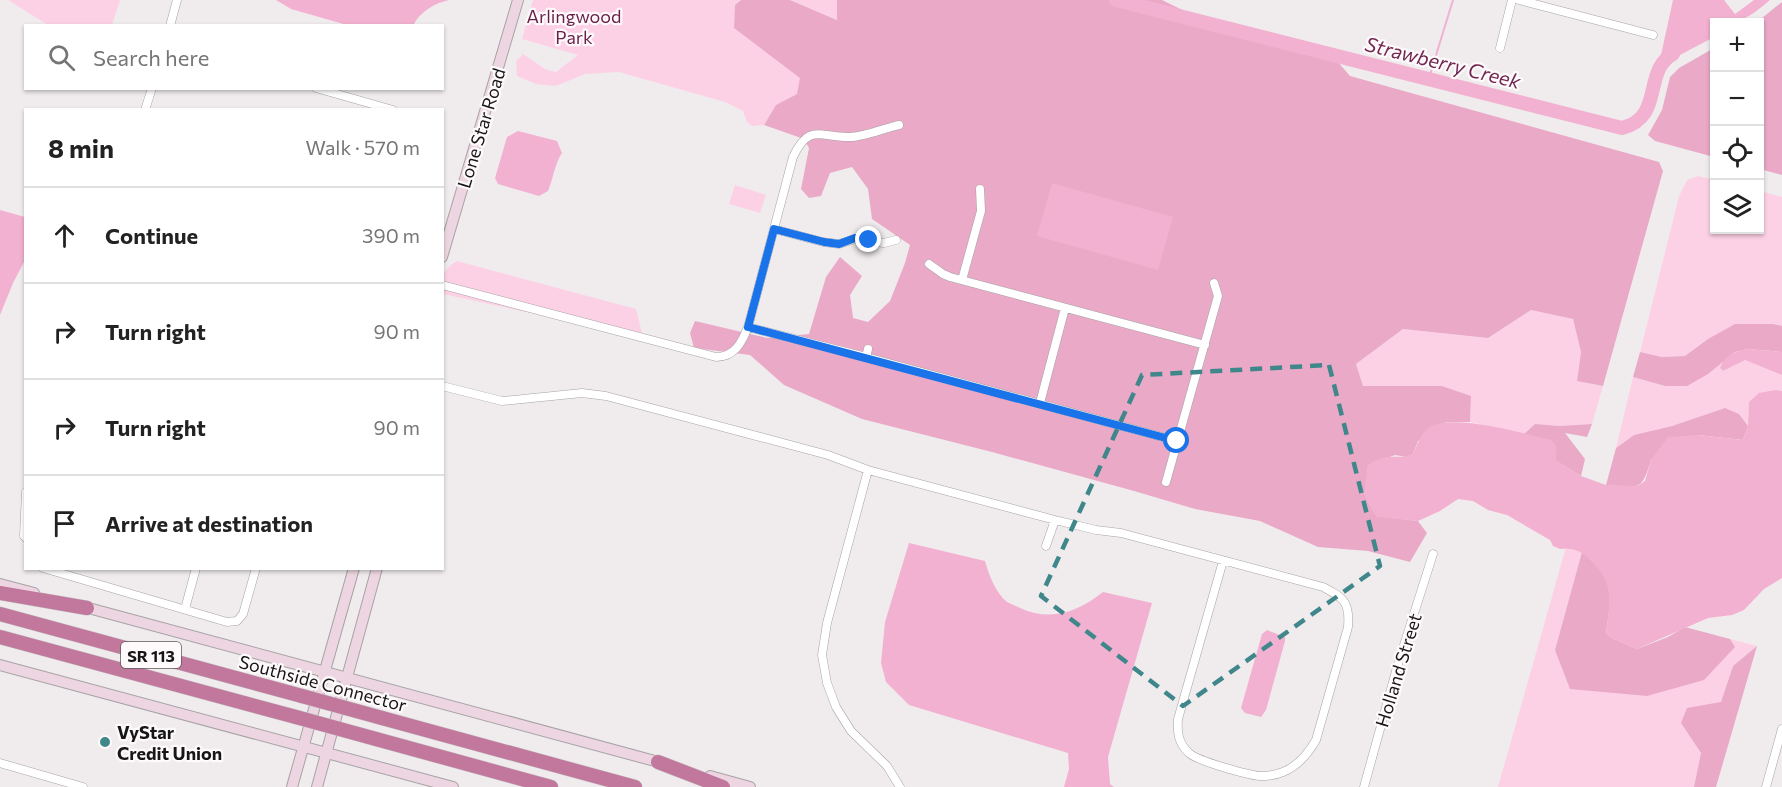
<!DOCTYPE html>
<meta charset="utf-8">
<style>
body{margin:0;font-family:Commissioner,sans-serif;background:#f2f2f2;color:#222}
.controls{position:absolute;right:18px;top:18px;display:grid;overflow:hidden;border-radius:0px;box-shadow:0 2px 4px #0004}
.controls button{width:54px;height:54px;display:grid;place-items:center;padding:0;border:0;border-bottom:2px solid #e0e0e0;background:#fff;color:#222;font:30px sans-serif}
.stop{position:absolute;width:18px;height:18px;margin:-14px;border:4px solid #1a73e8;border-radius:50%;background:#fff}
.stop.end{background:#1a73e8;border-color:#fff;box-shadow:0 2px 6px #0008}
.list{margin:0;padding:0;list-style:none}
h2{display:flex;justify-content:space-between;align-items:center;height:78px;margin:0;padding:0 24px;font-size:26px}
h2 small{font-size:20px;font-weight:400;color:#767676}
.list li{display:grid;grid-template-columns:39px 1fr auto;gap:18px;align-items:center;box-sizing:border-box;height:96px;padding:0 24px;border-top:2px solid #e0e0e0}
.list b{display:block;font-size:22px;white-space:nowrap}
.list em{font-size:20px;font-style:normal;color:#767676}
.icon{flex:none;width:33px;height:33px;fill:none;stroke:currentColor;stroke-width:2;stroke-linecap:round;stroke-linejoin:round}
.map{position:relative;flex:none;width:1782px;height:787px;overflow:hidden}
.search{position:absolute;background:#fff;box-shadow:0 2px 4px #0004;left:24px;top:24px;width:420px;height:66px;display:flex;align-items:center;gap:15px;box-sizing:border-box;padding:0 21px;border-radius:0px;color:#767676;font-size:22px}
.panel{position:absolute;background:#fff;box-shadow:0 2px 4px #0004;left:24px;top:108px;width:420px;height:462px;border-radius:0px}
.map>svg:first-child{display:block}
.green{fill:#fdd1e5}
.forest{fill:#e9a9c7}
.water{fill:#f2b1d0}
.lines{fill:none;stroke-linecap:round;stroke-linejoin:round}
.stream{stroke:#f2b1d0;stroke-width:2}
.river{stroke:#f2b1d0;stroke-width:14}
.street-casing{stroke:#a7a3a5;stroke-width:9}
.secondary-casing{stroke:#a7a3a5;stroke-width:12}
.highway-casing{stroke:#c7c7c7;stroke-width:15}
.street{stroke:#fff;stroke-width:8}
.secondary{stroke:#edd6e1;stroke-width:10}
.highway{stroke:#c2779c;stroke-width:14}
.highway-bridge-casing{stroke:#c7c7c7;stroke-width:15;stroke-linecap:butt}
.highway-bridge{stroke:#c2779c;stroke-width:14}
.route{stroke:#1a73e8;stroke-width:8}
.marked{fill:none;stroke:#3f878a;stroke-width:4.5;stroke-dasharray:12 8;stroke-linejoin:round}
.poi-dot{fill:#3f878a;stroke:#fefafb;stroke-width:2}
.labels{text-anchor:middle;dominant-baseline:central;stroke-width:4.5;stroke-linejoin:round;paint-order:stroke}
.shield{fill:#fefafb;stroke:#5c5a5b;stroke-width:1.5}
.shield-label{font-size:16px;font-weight:bold;fill:#171616}
.park-label{font-size:18px;fill:#691f49;stroke:#fefafb}
.street-label{font-size:18px;fill:#171616;stroke:#fefafb}
.poi-label{font-size:18px;font-weight:bold;fill:#171616;stroke:#fefafb;text-anchor:start}
.water-label{font-size:20px;font-style:italic;fill:#712750;stroke:#fefafb}
</style>
<div class="map">
<svg width="1782" height="787" viewBox="0 0 1782 787">
<rect width="100%" height="100%" fill="#f0ecee"/>
<path class="green" d="M 8,0 L 120,0 L 112,25 L 48,25 Z
M 533,0 L 741,0 L 735,5 L 734,28 L 801,78 L 797,94 L 776,105 L 764,125 L 752,126 L 747,122 L 743,111 L 725,102 L 619,72 L 585,74 L 556,86 L 536,84 L 517,76 L 516,61 L 523,54 L 545,69 L 556,72 L 578,55 L 522,39 Z
M 790,0 L 837,0 L 838,20 Z
M 1698,176 L 1714,180 L 1714,230 L 1760,230 L 1760,191 L 1782,197 L 1782,326 L 1773,324 L 1708,339 L 1685,356 L 1662,357 L 1640,352 L 1679,196 L 1687,180 Z
M 735,185 L 766,195 L 760,213 L 729,204 Z
M 457,261 L 636,309 L 643,337 L 443,294 C 443,276 441,271 457,261 Z
M 1531,310 L 1573,319 L 1581,352 L 1577,381 L 1603,386 L 1592,424 L 1559,426 L 1535,424 L 1524,434 L 1470,422 L 1471,396 L 1442,386 L 1363,386 L 1356,364 L 1403,329 L 1488,338 Z
M 1745,360 L 1782,375 L 1782,391 L 1776,390 L 1749,402 L 1748,426 L 1739,414 L 1725,408 L 1672,426 L 1634,435 L 1616,448 L 1633,377 L 1665,386 L 1708,374 L 1722,361 L 1720,368 L 1723,371 Z
M 1566,547 L 1582,552 L 1555,650 L 1735,647 L 1730,639 L 1757,646 L 1733,666 L 1721,702 L 1681,723 L 1701,753 L 1694,787 L 1498,787 Z"/>
<path class="forest" d="M 741,0 L 790,0 L 837,20 L 837,0 L 1162,0 L 1231,34 L 1316,54 L 1337,61 L 1350,76 L 1659,162 L 1663,171 L 1603,386 L 1577,381 L 1581,352 L 1573,319 L 1531,310 L 1488,338 L 1403,329 L 1356,364 L 1363,386 L 1442,386 L 1471,396 L 1470,422 L 1446,422 L 1418,441 L 1413,454 L 1406,457 L 1395,455 L 1368,465 C 1367,481 1366,503 1377,516 L 1418,521 L 1427,533 L 1410,562 L 1368,551 L 1318,547 L 1260,521 L 1195,509 L 1134,491 L 992,452 L 862,419 L 784,385 L 750,355 L 694,348 L 690,333 L 695,321 L 767,338 L 809,334 L 826,277 L 840,257 L 862,276 L 850,295 L 853,318 L 868,322 L 890,301 L 905,263 L 910,245 L 872,219 L 868,189 L 852,167 L 830,173 L 821,196 L 809,198 L 801,189 L 809,148 L 804,139 L 764,125 L 776,105 L 797,94 L 800,78 L 734,28 L 735,5 Z
M 1782,2 L 1782,175 L 1760,169 L 1760,22 L 1757,22 Z
M 1714,48 L 1714,157 L 1655,141 L 1648,135 L 1662,110 L 1670,77 L 1679,68 Z
M 1735,324 L 1773,324 L 1782,326 L 1782,352 L 1748,349 L 1735,352 L 1708,374 L 1687,386 L 1665,386 L 1633,377 L 1640,352 L 1662,357 L 1685,356 L 1708,339 Z
M 1725,408 L 1739,414 L 1748,426 L 1743,440 L 1698,435 L 1651,460 C 1641,494 1638,486 1606,485 L 1616,448 L 1634,435 L 1672,426 Z
M 1535,424 L 1559,426 L 1592,424 L 1587,437 L 1565,433 L 1585,459 L 1581,476 L 1556,461 L 1524,434 Z
M 1582,552 C 1615,579 1612,593 1606,633 L 1612,638 L 1637,649 L 1668,637 L 1685,627 L 1730,639 L 1735,647 L 1704,680 L 1647,696 L 1570,689 L 1555,650 Z
M 1757,646 L 1716,787 L 1694,787 L 1701,753 L 1681,723 L 1687,708 L 1721,702 L 1733,666 Z"/>
<path class="water" d="M 276,0 L 449,0 C 435,3 419,12 413,26 L 347,25 L 291,9 Z
M 1673,0 L 1724,0 L 1735,14 L 1754,0 L 1770,0 C 1747,19 1744,22 1714,22 L 1714,37 L 1661,65 L 1661,55 Z
M 518,131 L 557,141 L 562,153 C 555,163 553,179 548,191 L 539,196 L 498,184 L 495,178 L 507,137 Z
M 1052,183 L 1173,217 L 1158,270 L 1037,236 Z
M 0,210 L 25,217 L 25,260 L 13,283 L 0,315 Z
M 1748,349 L 1782,352 L 1782,375 L 1745,360 L 1723,371 L 1720,368 C 1724,355 1736,351 1748,349 Z
M 1776,390 L 1782,391 L 1782,578 L 1764,589 L 1744,610 L 1732,615 L 1708,618 L 1637,649 L 1612,638 L 1606,633 C 1611,600 1614,578 1586,556 C 1579,550 1569,547 1560,549 L 1553,546 L 1550,540 L 1507,515 L 1488,510 L 1473,501 L 1458,499 L 1440,511 L 1418,521 L 1377,517 L 1371,509 L 1364,494 L 1368,465 C 1390,451 1395,461 1413,454 C 1417,446 1420,435 1427,429 C 1448,411 1525,434 1551,440 L 1556,445 L 1556,461 L 1581,476 L 1606,485 L 1637,486 L 1645,481 L 1651,460 L 1668,437 L 1698,435 L 1743,440 L 1748,426 L 1749,402 L 1759,393 Z
M 909,543 L 985,561 C 989,575 995,592 1007,602 C 1011,604 1016,606 1020,608 C 1051,622 1078,612 1103,592 L 1152,603 L 1108,757 L 1110,784 L 1114,787 L 1064,787 L 1069,769 L 1068,753 L 909,705 L 886,682 L 881,663 L 885,622 Z
M 1267,630 L 1285,637 L 1285,641 L 1266,710 L 1261,717 L 1245,713 L 1241,708 L 1262,634 Z"/>
<g class="lines">
<path class="stream" d="M 1429,78 L 1453,0"/>
<path class="river" d="M 1116,0 L 1622,128 C 1665,117 1642,71 1673,54"/>
<defs>
<path id="street" d="M 1519,0 L 1653,35
M 170,26 L 177,0
M 1500,48 L 1512,0
M 316,88 L 393,110
M 145,110 L 152,88
M 774,229 L 823,242 L 839,244 L 855,239 L 884,243 L 896,240
M 929,264 L 943,274 L 950,277 L 1205,345
M 962,280 L 981,211 L 980,189
M 442,285 L 716,357 C 735,357 742,342 748,327 L 793,157 C 809,123 819,137 848,137 C 862,138 884,128 899,125
M 748,327 L 866,357 L 868,349
M 866,357 L 1177,441
M 442,386 L 502,401 L 582,393 L 606,396 L 828,455 L 868,470 L 1055,520 L 1096,530 L 1121,533 L 1323,587 C 1344,598 1350,602 1348,627 L 1316,740 C 1308,754 1298,766 1283,772 C 1276,775 1268,776 1260,776 C 1248,775 1197,761 1189,753 C 1178,743 1177,732 1178,719 L 1223,561
M 1040,403 L 1065,308
M 868,470 L 827,623 L 822,655 L 827,683 L 836,707 L 851,731 L 887,766 L 900,787
M 1166,482 L 1218,296 L 1214,283
M 26,492 L 24,536 L 26,538
M 1046,546 L 1055,520
M 43,568 L 227,622 L 237,621 L 243,614 L 256,568
M 185,609 L 196,568
M 0,763 L 83,787
M 1364,787 L 1398,664 L 1433,554
M 1766,787 L 1782,729"/>
<path id="secondary" d="M 442,257 L 518,0
M 0,584 L 34,593
M 81,606 L 666,764
M 0,665 L 453,787
M 710,776 L 750,787
M 292,787 L 354,568
M 317,787 L 377,568"/>
<path id="highway" d="M 0,593 L 87,608
M 0,614 L 302,696
M 0,637 L 296,717
M 382,718 L 635,787
M 376,739 L 551,787
M 658,762 L 723,787"/>
</defs>
<use href="#street" class="street-casing"/>
<use href="#secondary" class="secondary-casing"/>
<use href="#highway" class="highway-casing"/>
<use href="#street" class="street"/>
<use href="#secondary" class="secondary"/>
<use href="#highway" class="highway"/>
<defs>
<path id="highway-bridge" d="M 302,696 L 382,718
M 296,717 L 376,739"/>
</defs>
<use href="#highway-bridge" class="highway-bridge-casing"/>
<use href="#highway-bridge" class="highway-bridge"/>
</g>
<g class="lines">
<path class="route" d="M 869,240 L 855,238 L 839,244 L 824,242 L 774,229 L 748,327 L 1177,441"/>
</g>
<path class="marked" d="M 1329,365 L 1380,566 L 1183,706 L 1041,596 L 1142,375 Z"/>
<circle class="poi-dot" cx="105" cy="742" r="6"/>
<g class="labels">
<rect class="shield" x="121" y="642" width="60" height="26" rx="4.5"/>
<g class="shield-label">
<text x="151" y="655">SR 113</text>
</g>
<g class="park-label">
<text x="574" y="16">Arlingwood<tspan x="574" dy="21">Park</tspan></text>
</g>
<g class="street-label">
<text transform="translate(481 128) rotate(-73)">Lone Star Road</text>
<text transform="translate(1398 670) rotate(-73)">Holland Street</text>
<text transform="translate(323 683) rotate(15)">Southside Connector</text>
</g>
<g class="poi-label">
<text x="117" y="732">VyStar<tspan x="117" dy="21">Credit Union</tspan></text>
</g>
<g class="water-label">
<text transform="translate(1443 62) rotate(14)">Strawberry Creek</text>
</g>
</g>
</svg>
<div class="controls">
<button>+</button>
<button>−</button>
<button><svg class="icon" aria-label="locate" viewBox="0 0 24 24"><circle cx="12" cy="12" r="6"/><path d="M12 2v4M12 18v4M2 12h4M18 12h4"/></svg></button>
<button><svg class="icon" aria-label="layers" viewBox="0 0 24 24"><path d="M12 4l9 5-9 5-9-5zM3 14l9 5 9-5"/></svg></button>
</div>
<div class="stop" style="left:1177px;top:441px"></div>
<div class="stop end" style="left:869px;top:240px"></div>
<div class="search"><svg class="icon" aria-label="search" viewBox="0 0 24 24"><circle cx="10" cy="10" r="6"/><path d="M15 15l6 6"/></svg>Search here</div>
<section class="panel">
<h2>8 min<small>Walk · 570 m</small></h2>
<ul class="list">
<li><svg class="icon" aria-label="ahead" viewBox="0 0 24 24"><path d="M12 20V5M6 11l6-6 6 6"/></svg><div><b>Continue</b></div><em>390 m</em></li>
<li><svg class="icon" aria-label="right" viewBox="0 0 24 24"><path d="M7 20v-9h11M14 6l5 5-5 5"/></svg><div><b>Turn right</b></div><em>90 m</em></li>
<li><svg class="icon" aria-label="right" viewBox="0 0 24 24"><path d="M7 20v-9h11M14 6l5 5-5 5"/></svg><div><b>Turn right</b></div><em>90 m</em></li>
<li><svg class="icon" aria-label="arrive" viewBox="0 0 24 24"><path d="M6 21V4h12l-3 4 3 4H6"/></svg><div><b>Arrive at destination</b></div></li>
</ul>
</section>
</div>
